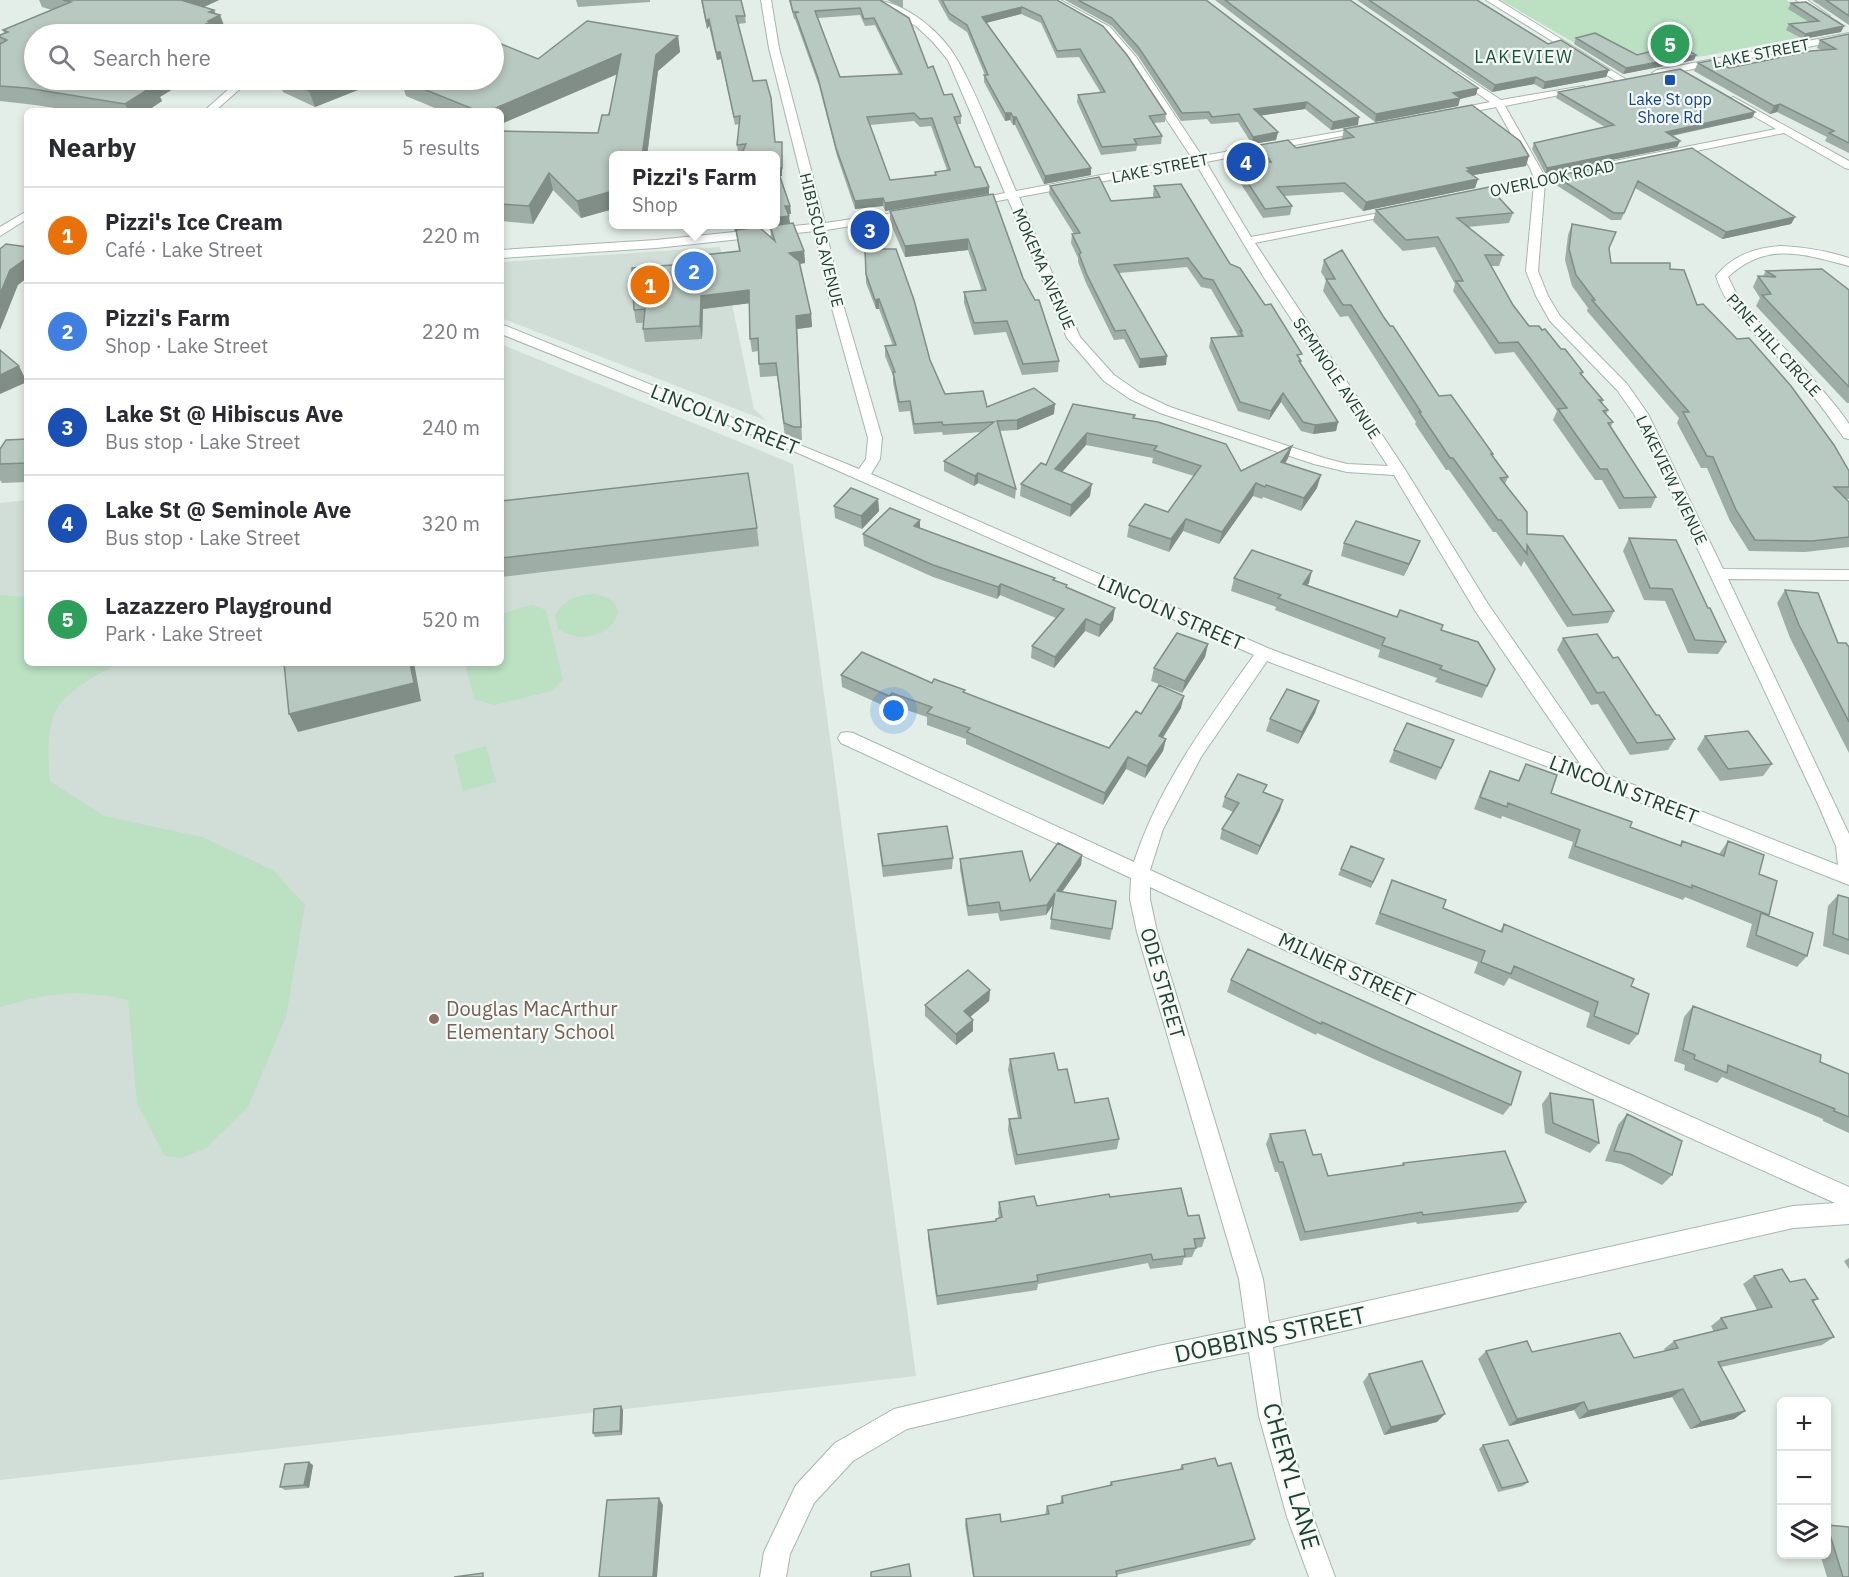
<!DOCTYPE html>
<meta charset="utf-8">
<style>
body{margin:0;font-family:"IBM Plex Sans",sans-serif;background:#f7f7f7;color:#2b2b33}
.controls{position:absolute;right:18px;bottom:18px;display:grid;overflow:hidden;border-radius:9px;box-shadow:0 3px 9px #0003}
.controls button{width:54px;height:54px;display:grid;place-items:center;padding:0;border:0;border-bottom:2px solid #e1e1e2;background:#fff;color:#2b2b33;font:30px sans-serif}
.you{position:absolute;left:894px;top:711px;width:21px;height:21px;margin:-15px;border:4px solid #fff;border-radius:50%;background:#1a73e8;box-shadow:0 0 0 9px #1a73e833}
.badge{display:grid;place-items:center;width:39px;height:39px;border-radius:50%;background:#884a42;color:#fff;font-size:20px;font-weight:700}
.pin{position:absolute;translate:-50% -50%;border:3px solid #fff;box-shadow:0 2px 6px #0006}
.popup{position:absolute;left:609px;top:151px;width:171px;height:78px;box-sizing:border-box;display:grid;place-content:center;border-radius:9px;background:#fff;filter:drop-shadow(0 2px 4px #0005);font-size:20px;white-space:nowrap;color:#7c7c81}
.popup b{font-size:22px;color:#2b2b33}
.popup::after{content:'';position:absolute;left:50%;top:100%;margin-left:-12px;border:12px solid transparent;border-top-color:#fff}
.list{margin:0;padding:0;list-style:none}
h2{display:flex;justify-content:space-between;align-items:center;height:78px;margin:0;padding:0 24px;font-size:26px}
h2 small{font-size:20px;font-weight:400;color:#7c7c81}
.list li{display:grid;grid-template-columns:39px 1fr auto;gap:18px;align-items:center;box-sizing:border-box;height:96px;padding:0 24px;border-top:2px solid #e1e1e2}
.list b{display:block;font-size:22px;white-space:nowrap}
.list p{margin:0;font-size:20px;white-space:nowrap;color:#7c7c81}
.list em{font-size:20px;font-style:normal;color:#7c7c81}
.icon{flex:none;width:33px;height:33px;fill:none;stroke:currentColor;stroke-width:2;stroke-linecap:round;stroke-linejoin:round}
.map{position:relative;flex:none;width:1849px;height:1577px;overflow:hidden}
.search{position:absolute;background:#fff;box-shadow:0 3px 9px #0003;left:24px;top:24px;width:480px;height:66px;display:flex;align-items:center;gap:15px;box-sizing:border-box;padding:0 21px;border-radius:33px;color:#7c7c81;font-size:22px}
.panel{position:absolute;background:#fff;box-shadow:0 3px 9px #0003;left:24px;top:108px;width:480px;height:558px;border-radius:9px}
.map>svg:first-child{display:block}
.built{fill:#d1ded7}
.green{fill:#bbe0c2}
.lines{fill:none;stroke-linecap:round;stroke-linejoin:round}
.minor-casing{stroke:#a5b6af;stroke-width:2}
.minor{fill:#fff;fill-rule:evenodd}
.wall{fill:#9eada6;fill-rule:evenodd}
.shaded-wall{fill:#818d87}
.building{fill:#b8c9c1;stroke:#818d87;stroke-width:1.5;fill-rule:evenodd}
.transit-dot{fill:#1a4fb4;stroke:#f4faf6;stroke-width:2}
.education-dot{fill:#8d6e63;stroke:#f4faf6;stroke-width:2}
.labels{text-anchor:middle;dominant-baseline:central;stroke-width:4.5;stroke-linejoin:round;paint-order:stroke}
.far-street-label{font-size:16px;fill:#214035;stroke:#f4faf6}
.far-transit-label{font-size:16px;fill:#164399;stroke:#f4faf6}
.far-neighbourhood-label{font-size:18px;letter-spacing:1.5px;fill:#1c5442;stroke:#f4faf6}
.street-label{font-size:20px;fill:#214035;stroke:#f4faf6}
.education-label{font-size:20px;fill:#785e54;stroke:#f4faf6;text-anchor:start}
.near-street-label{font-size:24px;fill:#214035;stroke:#f4faf6}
</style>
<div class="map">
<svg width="1849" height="1577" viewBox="0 0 1849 1577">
<rect width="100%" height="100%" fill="#e3eee8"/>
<path class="built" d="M 720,247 L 754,409 L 767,421 L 501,318 L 501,262 Z
M 501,344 L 793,464 L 916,1376 L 0,1480 L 0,503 L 27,500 L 27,663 L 501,663 Z"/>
<path class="green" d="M 1501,0 L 1786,0 L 1827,26 L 1823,33 L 1704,56 L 1626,66 L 1612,65 Z
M 594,594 C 606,596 615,599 618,612 C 612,638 578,643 558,629 L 555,616 C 562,600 577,595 594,594 Z
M 0,595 L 27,597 L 27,663 L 119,663 C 102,672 68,690 58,707 C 46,726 48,759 50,781 L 104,816 L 202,837 L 273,870 L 305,905 L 286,1017 L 248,1107 L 206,1148 L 182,1158 L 165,1156 L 137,1104 L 128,1000 C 74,988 52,993 0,1007 Z
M 533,605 L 546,610 L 563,680 L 552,691 L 494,705 L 474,699 L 465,663 L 501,663 L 501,615 L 519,608 Z
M 486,746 L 496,782 L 463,791 L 454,755 Z"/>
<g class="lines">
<defs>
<path id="minor" d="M 761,0 L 771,0 L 779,48 L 825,223 L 914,210 L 920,213 L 914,216 L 826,230 L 840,294 L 882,438 L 880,459 L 871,474 L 1270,649 L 1581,765 L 1476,612 L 1394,475 L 1347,472 L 1314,464 L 1160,413 L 1130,399 L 1104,381 L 1067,338 L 1008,199 L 971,206 L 965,203 L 971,200 L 1005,193 L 948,60 L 933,42 L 916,26 L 871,0 C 904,0 943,33 958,61 C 981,102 997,148 1016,191 L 1192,158 L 1128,61 L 1104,31 L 1048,0 L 1060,0 L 1110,27 L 1136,57 L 1202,156 L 1372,126 L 1372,130 L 1368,131 L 1206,162 L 1251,237 L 1401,209 L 1403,211 L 1397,214 L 1255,243 L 1406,471 L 1488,604 L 1606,774 L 1838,865 L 1836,846 L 1818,804 L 1634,414 L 1617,390 L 1550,321 L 1536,296 L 1526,271 L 1534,184 L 1468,199 L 1462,196 L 1464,194 L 1534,178 L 1530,168 L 1496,107 L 1451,116 L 1446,113 L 1451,110 L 1490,102 L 1454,77 L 1453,75 L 1458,72 L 1501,100 L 1584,86 L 1584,90 L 1505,106 L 1544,175 L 1776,129 L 1729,102 L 1728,100 L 1733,97 L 1849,161 L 1849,169 L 1845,168 L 1784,133 L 1545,182 L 1538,271 L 1548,296 L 1560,316 L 1627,384 L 1648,414 L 1723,569 L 1849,570 L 1849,580 L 1728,579 L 1849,834 L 1849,885 L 1594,784 L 1267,661 L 1201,757 L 1163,829 L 1150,870 L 1609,1080 L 1849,1187 L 1849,1224 L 1793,1228 L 1273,1347 L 1283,1416 L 1313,1517 L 1335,1577 L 1309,1577 L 1287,1517 L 1259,1416 L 1249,1352 L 1158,1370 L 907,1429 L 853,1461 L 814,1503 L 790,1554 L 786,1577 L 760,1577 L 764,1552 L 796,1485 L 835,1443 L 894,1409 L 1158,1346 L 1246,1328 L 1239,1279 L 1137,932 L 1130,899 L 1131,878 L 841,743 L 838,738 L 841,733 L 847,732 L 853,733 L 1134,862 C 1159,785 1207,721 1254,655 L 798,453 L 501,334 L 501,325 L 506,326 L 859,469 L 866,459 L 868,438 L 828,294 L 815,231 L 656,248 L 501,258 L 501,250 L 656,240 L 813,224 L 769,48 ZM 1196,164 L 1263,276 L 1388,466 L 1347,464 L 1324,458 L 1170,407 L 1140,393 L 1114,375 L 1080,337 L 1019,197 ZM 1150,887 L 1593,1094 L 1835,1203 L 1793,1206 L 1269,1323 L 1263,1279 L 1157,932 L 1150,899 Z
M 1486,0 L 1498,0 L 1627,80 L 1618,82 Z
M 1796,0 L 1807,0 L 1830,16 L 1822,18 Z
M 1849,33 L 1849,39 L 1657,76 L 1652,73 L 1657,70 Z
M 239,80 L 250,80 L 215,111 L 204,111 Z
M 27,211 L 27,219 L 0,236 L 0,227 Z
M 1781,246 C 1805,247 1827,251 1849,258 L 1849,266 C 1804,254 1766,241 1728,277 L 1742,305 L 1804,368 L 1839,410 L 1849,424 L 1849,439 L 1844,438 C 1828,415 1812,393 1793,372 C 1765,342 1728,316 1716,276 C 1733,255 1755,248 1781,246 Z"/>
</defs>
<use href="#minor" class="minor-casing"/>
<use href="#minor" class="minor"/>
</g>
<path class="wall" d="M 39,0 L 219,0 L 204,7 L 216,14 L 220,15 L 226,31 L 34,34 L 160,97 L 162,101 L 147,111 L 75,111 L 35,105 L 0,101 L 0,35 L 4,33 L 3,30 L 52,10 L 42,7 Z
M 576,0 L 650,0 L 650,2 L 578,7 Z
M 701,0 L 741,0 L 745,16 L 746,23 L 738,24 L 753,81 L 775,142 L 782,142 L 782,176 L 780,176 L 790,206 L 791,214 L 788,214 L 790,224 L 804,251 L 805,263 L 800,264 L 811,314 L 812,327 L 797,329 L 802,440 L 795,441 L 785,437 L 777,376 L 760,377 L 758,351 L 752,352 L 750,339 L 750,303 L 703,309 L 702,339 L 645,342 L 643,329 L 644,323 L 636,323 L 634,310 L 685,264 L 684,257 L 739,251 L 736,231 L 735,231 L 733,225 L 747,225 L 748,229 L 771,237 L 770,227 L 767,227 L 766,225 L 775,225 L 775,156 L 744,156 L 743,152 L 738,152 L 737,145 L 739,124 L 735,125 L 721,59 L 717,60 L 709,26 L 707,29 Z
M 789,0 L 880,0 L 928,68 L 944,95 L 961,116 L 961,124 L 957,124 L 975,167 L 989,187 L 989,194 L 885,211 L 883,206 L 855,209 L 837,156 L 819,86 L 795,19 L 794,19 ZM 860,15 L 865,26 L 875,25 L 899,74 L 840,77 L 818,18 ZM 914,121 L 920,127 L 931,126 L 947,170 L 935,172 L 935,175 L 890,180 L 870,125 Z
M 887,0 L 903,0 L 903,8 Z
M 938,0 L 1057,0 L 1166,114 L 1165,122 L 1153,123 L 1162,136 L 1161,144 L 1137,146 L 1136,151 L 1101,155 L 1077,102 L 1078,95 L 1101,93 L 1079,57 L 1057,58 L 1041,23 L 1021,14 L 986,23 L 1091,168 L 1091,175 L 1044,184 L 1015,125 L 1013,125 L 1010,120 L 1005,121 L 984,82 L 984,75 L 985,75 L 967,32 L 949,20 Z
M 1065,0 L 1206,0 L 1358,125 L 1331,130 L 1305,109 L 1260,115 L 1278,132 L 1276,140 L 1252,144 L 1238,122 L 1211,124 L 1207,119 L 1181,121 L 1138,56 L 1112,26 Z
M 1215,0 L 1350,0 L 1476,95 L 1460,99 L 1458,106 L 1375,122 Z
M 1357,0 L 1477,0 L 1548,44 L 1606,77 L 1543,89 L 1534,84 L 1492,92 Z
M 1812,0 L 1849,0 L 1849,25 Z
M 1791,3 L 1841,32 L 1803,39 L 1786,30 L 1789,24 L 1809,22 L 1788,9 Z
M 1849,34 L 1849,153 L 1825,141 L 1827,137 L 1777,112 L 1770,114 L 1694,71 L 1698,63 L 1729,68 L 1822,50 L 1817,48 L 1820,40 Z
M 678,36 L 680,52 L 658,71 L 647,156 L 613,156 L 613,209 L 581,218 L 553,190 L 533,224 L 501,221 L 501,131 L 598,133 L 610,110 L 618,74 L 501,124 L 501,111 L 442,111 L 406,96 L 401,80 L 538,59 Z
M 1576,38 L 1637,55 L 1696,55 L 1694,60 L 1623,74 L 1574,44 Z
M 278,80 L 383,80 L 315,107 L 283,92 Z
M 1558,92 L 1755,112 L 1752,118 L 1672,136 L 1680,141 L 1677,147 L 1545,173 L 1532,149 L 1534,143 L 1605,127 L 1556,98 Z
M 1344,129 L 1526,166 L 1473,175 L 1478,179 L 1475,188 L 1363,211 L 1343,192 L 1284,196 L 1292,206 L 1290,215 L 1263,218 L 1226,161 L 1227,151 L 1258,163 L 1264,162 L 1258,154 L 1260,145 L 1296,148 L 1343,139 L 1342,138 Z
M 1692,148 L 1795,217 L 1791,224 L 1722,239 L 1635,188 L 1621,220 L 1611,220 L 1553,183 L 1555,176 Z
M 1050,186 L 1111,201 L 1154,198 L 1153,195 L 1154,186 L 1230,264 L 1301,361 L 1300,364 L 1338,422 L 1336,431 L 1313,434 L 1301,431 L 1281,402 L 1269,420 L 1238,411 L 1209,347 L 1211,338 L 1238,336 L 1211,289 L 1201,287 L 1187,267 L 1119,273 L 1166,365 L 1139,368 L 1124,339 L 1114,340 L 1086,283 L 1078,262 L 1078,258 L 1071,243 L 1072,234 L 1074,234 L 1049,194 Z
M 993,194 L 1023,278 L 1059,361 L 1058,372 L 1022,375 L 1006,332 L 974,335 L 964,303 L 964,292 L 982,291 L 968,250 L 905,257 L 890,222 L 890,211 Z
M 1376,210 L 1513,213 L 1509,223 L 1468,227 L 1503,255 L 1499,266 L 1491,266 L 1513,305 L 1529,326 L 1542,330 L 1583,372 L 1582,375 L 1603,400 L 1602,403 L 1608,410 L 1606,415 L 1613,422 L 1611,426 L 1656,497 L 1651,508 L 1619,509 L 1602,480 L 1595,480 L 1553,420 L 1557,411 L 1514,352 L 1495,354 L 1453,291 L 1455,284 L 1435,247 L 1403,251 L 1373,221 Z
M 1572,224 L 1609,248 L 1611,263 L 1670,269 L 1697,305 L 1849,471 L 1849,499 L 1846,499 L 1849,502 L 1849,547 L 1805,552 L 1749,551 L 1730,521 L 1707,468 L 1701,468 L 1677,423 L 1679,418 L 1587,311 L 1588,308 L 1572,286 L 1565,260 L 1568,235 Z
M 865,249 L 930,360 L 945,394 L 987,407 L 1054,414 L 1017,430 L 999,431 L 1016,489 L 1015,499 L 978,483 L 974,486 L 944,471 L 944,461 L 981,432 L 943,435 L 942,432 L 914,434 L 910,411 L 899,412 L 893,382 L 893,376 L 885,356 L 885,346 L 893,346 L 879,309 L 876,309 L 866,283 Z
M 1324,260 L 1383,316 L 1439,396 L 1493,454 L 1493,456 L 1508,477 L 1505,484 L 1527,534 L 1614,611 L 1608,623 L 1567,627 L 1524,561 L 1521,567 L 1496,532 L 1493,532 L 1449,470 L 1446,470 L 1415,424 L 1416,422 L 1348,316 L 1340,317 L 1323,291 L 1326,280 L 1321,272 Z
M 1766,271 L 1849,290 L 1849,403 L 1847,403 L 1756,306 L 1760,298 L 1753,287 L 1758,276 L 1763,276 Z
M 1073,404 L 1135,415 L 1134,418 L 1241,471 L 1292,446 L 1288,458 L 1285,464 L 1317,488 L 1301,511 L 1263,497 L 1262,499 L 1253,496 L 1219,544 L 1183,531 L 1169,552 L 1127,537 L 1129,525 L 1168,512 L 1194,476 L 1152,463 L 1153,458 L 1086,445 L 1062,472 L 1090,496 L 1070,517 L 1020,496 L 1021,484 L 1046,465 Z
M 27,439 L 27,482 L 2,483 L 0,480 L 0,449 Z
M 878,499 L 879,511 L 862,529 L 835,518 L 834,506 Z
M 501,501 L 757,528 L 759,546 L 501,577 Z
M 920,528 L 1055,578 L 1055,581 L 1067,585 L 1067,587 L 1113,620 L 1099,637 L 1085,631 L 1054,668 L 1031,658 L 1032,646 L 1056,618 L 1000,595 L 997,599 L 933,577 L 864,546 L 863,534 Z
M 1629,538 L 1708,608 L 1726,642 L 1718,654 L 1688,653 L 1665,601 L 1644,600 L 1623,551 Z
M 1344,543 L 1415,553 L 1404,576 L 1341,556 Z
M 1234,578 L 1309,583 L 1307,585 L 1397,617 L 1441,630 L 1495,669 L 1482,698 L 1435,682 L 1437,678 L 1378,657 L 1380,650 L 1275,610 L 1276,607 L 1231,591 Z
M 1785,590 L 1838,643 L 1849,647 L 1849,753 L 1790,638 L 1777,603 Z
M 1563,638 L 1613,658 L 1675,739 L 1668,750 L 1630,755 L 1598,704 L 1591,705 L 1557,650 Z
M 1208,644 L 1205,657 L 1182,693 L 1151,681 L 1154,668 Z
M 841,675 L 932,683 L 965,693 L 1109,748 L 1141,714 L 1181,708 L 1163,738 L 1166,739 L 1163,751 L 1145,778 L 1126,769 L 1103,805 L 966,744 L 966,739 L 927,725 L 927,717 L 892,705 L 889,708 L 842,687 Z
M 1319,701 L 1315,713 L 1298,744 L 1266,731 L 1270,719 Z
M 1705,736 L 1772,764 L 1763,776 L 1720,781 L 1697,749 Z
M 1454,740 L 1436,780 L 1389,762 L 1394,750 Z
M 1526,764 L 1551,793 L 1630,827 L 1680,845 L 1682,841 L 1719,854 L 1728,841 L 1759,874 L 1769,916 L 1807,956 L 1797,967 L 1746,947 L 1752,924 L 1685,897 L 1683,900 L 1568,858 L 1573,842 L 1502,816 L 1501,819 L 1474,809 L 1484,783 L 1490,771 L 1518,781 Z
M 1265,792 L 1280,810 L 1257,855 L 1220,839 L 1222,829 L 1233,812 L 1222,807 L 1225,797 Z
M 878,834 L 953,858 L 952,869 L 883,877 L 879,846 Z
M 1082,855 L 1081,865 L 1062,892 L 1112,929 L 1110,940 L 1050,929 L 1053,904 L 1046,915 L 1000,921 L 998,913 L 968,916 L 960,869 L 960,859 L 1030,881 Z
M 1384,859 L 1371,888 L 1338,875 L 1341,869 Z
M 1392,880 L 1443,908 L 1500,931 L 1504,924 L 1631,986 L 1638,1034 L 1629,1045 L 1586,1027 L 1590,1013 L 1509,978 L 1504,986 L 1474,973 L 1478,962 L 1375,924 Z
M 1838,895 L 1849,898 L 1849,955 L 1823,946 L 1828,906 Z
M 1231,980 L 1511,1105 L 1503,1115 L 1376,1060 L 1317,1033 L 1316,1035 L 1227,992 Z
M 990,990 L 989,1001 L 970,1017 L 973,1020 L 973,1031 L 956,1045 L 925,1016 L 925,1005 Z
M 1693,1006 L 1849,1074 L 1849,1133 L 1823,1121 L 1823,1119 L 1722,1077 L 1717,1083 L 1684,1070 L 1685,1065 L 1674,1061 L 1684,1017 Z
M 1010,1059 L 1058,1070 L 1075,1103 L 1119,1139 L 1117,1149 L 1015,1165 L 1008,1130 L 1009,1119 L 1018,1118 L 1008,1070 Z
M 1550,1093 L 1599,1143 L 1590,1153 L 1545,1133 L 1542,1104 Z
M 1627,1114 L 1672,1175 L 1662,1185 L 1621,1164 L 1605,1161 L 1618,1125 Z
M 1270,1134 L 1313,1155 L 1328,1176 L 1402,1165 L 1403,1163 L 1526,1202 L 1518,1212 L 1417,1224 L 1416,1222 L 1300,1241 L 1278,1172 L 1275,1172 L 1266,1144 Z
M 1110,1197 L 1188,1216 L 1205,1238 L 1202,1247 L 1196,1248 L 1192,1257 L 1184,1258 L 1182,1265 L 1150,1269 L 1148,1263 L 1038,1284 L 1037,1290 L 937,1305 L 928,1239 L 928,1230 L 996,1221 L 996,1219 L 999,1218 L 998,1212 L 999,1202 L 1037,1206 Z
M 1849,1258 L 1849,1269 L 1844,1261 Z
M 1754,1276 L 1790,1282 L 1818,1299 L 1813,1302 L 1834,1337 L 1822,1345 L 1721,1367 L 1745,1411 L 1734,1419 L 1690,1429 L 1672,1397 L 1579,1419 L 1574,1410 L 1509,1426 L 1478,1359 L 1486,1351 L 1532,1352 L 1634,1358 L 1665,1351 L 1664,1349 L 1674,1341 L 1714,1332 L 1711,1326 L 1721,1318 L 1757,1310 L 1743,1284 Z
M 1369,1374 L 1437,1422 L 1384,1435 L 1363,1382 Z
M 621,1406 L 623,1410 L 622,1435 L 595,1437 L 593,1433 Z
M 1483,1445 L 1528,1482 L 1523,1486 L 1498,1492 L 1479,1449 Z
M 313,1465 L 309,1488 L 285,1490 L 280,1487 Z
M 1182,1465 L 1218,1466 L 1255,1539 L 1250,1545 L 1117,1575 L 1117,1577 L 973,1577 L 965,1525 L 966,1519 L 1001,1522 L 1045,1515 L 1047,1506 L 1060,1503 L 1062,1496 L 1109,1486 L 1111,1482 L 1179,1470 Z
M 1827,1525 L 1849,1577 L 1827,1577 L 1820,1554 L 1827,1554 Z"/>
<path class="shaded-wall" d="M 180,0 L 219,0 L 186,15 Z
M 1022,7 L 1021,14 L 982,24 L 982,17 Z
M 214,10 L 217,17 L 220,15 L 226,31 L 218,34 L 183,34 L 209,12 Z
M 709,19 L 709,26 L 707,29 L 706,21 Z
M 1844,26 L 1841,32 L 1803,39 L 1805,34 Z
M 678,36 L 680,52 L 658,71 L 647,156 L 642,156 L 656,55 Z
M 716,52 L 720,52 L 721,59 L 717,60 Z
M 621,54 L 624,71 L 501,124 L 501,111 L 489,111 Z
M 1696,55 L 1694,60 L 1623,74 L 1626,68 Z
M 1609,70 L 1606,77 L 1543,89 L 1545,82 Z
M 1536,77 L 1534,84 L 1492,92 L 1495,85 Z
M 155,80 L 188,80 L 160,97 L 162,101 L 147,111 L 128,111 L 125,104 L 149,84 Z
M 337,80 L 383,80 L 315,107 L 309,91 Z
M 1478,88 L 1476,95 L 1460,99 L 1458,106 L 1375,122 L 1376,114 L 1453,93 Z
M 1307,102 L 1305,109 L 1252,117 L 1254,109 Z
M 1780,104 L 1777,112 L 1770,114 L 1774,106 Z
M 1755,112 L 1752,118 L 1664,137 L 1666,132 Z
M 1005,113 L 1011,113 L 1010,120 L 1005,121 Z
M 1013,117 L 1016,117 L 1015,125 L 1013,125 Z
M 1359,117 L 1358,125 L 1331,130 L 1333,122 Z
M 1278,132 L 1276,140 L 1252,144 L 1253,137 Z
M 1680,141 L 1677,147 L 1545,173 L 1547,168 Z
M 782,142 L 782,176 L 778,176 L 777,168 Z
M 1529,156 L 1526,166 L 1468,176 L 1467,168 Z
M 1091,168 L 1091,175 L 1044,184 L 1045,176 Z
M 549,173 L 553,190 L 533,224 L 529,206 Z
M 1478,179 L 1475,188 L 1363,211 L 1366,202 Z
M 989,187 L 989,194 L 885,211 L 885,203 Z
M 613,191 L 613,209 L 581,218 L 577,201 Z
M 883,198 L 883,206 L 855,209 L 855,201 Z
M 785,206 L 790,206 L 791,214 L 786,214 Z
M 789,216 L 790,224 L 767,227 L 767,225 L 775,225 L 775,218 Z
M 1795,217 L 1791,224 L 1722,239 L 1726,232 Z
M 734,225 L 747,225 L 748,229 L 735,231 Z
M 968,239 L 968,250 L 905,257 L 905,246 Z
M 804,251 L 805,263 L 790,265 L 789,253 Z
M 27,258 L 27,278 L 18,285 L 0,330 L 0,294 L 10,270 Z
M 749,290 L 751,303 L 703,309 L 702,339 L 700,326 L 701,296 Z
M 879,299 L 879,309 L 876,309 L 875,300 Z
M 811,314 L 812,327 L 797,329 L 802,440 L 796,316 Z
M 1167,356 L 1166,365 L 1139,368 L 1140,359 Z
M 19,366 L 27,382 L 0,394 L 0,375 Z
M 1283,393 L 1281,402 L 1269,420 L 1271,411 Z
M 1055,404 L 1054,414 L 1017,430 L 1017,420 Z
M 1338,422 L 1336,431 L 1313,434 L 1315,425 Z
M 1087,433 L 1086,445 L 1054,481 L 1055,469 Z
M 1292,446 L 1288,458 L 1278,475 L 1281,462 Z
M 978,473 L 978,483 L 974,486 L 975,476 Z
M 1321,475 L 1317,488 L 1301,511 L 1304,498 Z
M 1256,483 L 1253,496 L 1219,544 L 1222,532 Z
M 1092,484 L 1090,496 L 1070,517 L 1071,505 Z
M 878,499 L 879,511 L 862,529 L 861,516 Z
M 1186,519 L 1183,531 L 1169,552 L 1171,539 Z
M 920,520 L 920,532 L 914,526 Z
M 1420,541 L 1415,553 L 1404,576 L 1409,564 Z
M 1312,571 L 1309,583 L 1299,596 L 1303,584 Z
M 1001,584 L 1000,595 L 997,599 L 998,587 Z
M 1115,608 L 1113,620 L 1099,637 L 1100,625 Z
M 1086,619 L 1085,631 L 1054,668 L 1055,657 Z
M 1208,644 L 1205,657 L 1182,693 L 1185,681 Z
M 410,663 L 414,663 L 421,701 L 298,732 L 289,714 Z
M 892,693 L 892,705 L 889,708 L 889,696 Z
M 1184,696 L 1181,708 L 1156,748 L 1159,736 Z
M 1319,701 L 1315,713 L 1298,744 L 1302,732 Z
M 1166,739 L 1163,751 L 1145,778 L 1147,766 Z
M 1128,757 L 1126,769 L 1103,805 L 1105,793 Z
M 1283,800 L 1280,810 L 1257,855 L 1260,846 Z
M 1082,855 L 1081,865 L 1055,902 L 1057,891 Z
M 1055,893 L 1054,903 L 1046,915 L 1047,905 Z
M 990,990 L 989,1001 L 964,1022 L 964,1011 Z
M 973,1020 L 973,1031 L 956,1045 L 956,1034 Z
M 1683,1389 L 1672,1397 L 1579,1419 L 1588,1411 Z
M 1584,1402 L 1574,1410 L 1509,1426 L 1517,1419 Z
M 621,1406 L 623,1410 L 622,1435 L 620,1431 Z
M 1745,1411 L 1734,1419 L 1690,1429 L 1701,1422 Z
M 1445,1414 L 1437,1422 L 1384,1435 L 1391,1427 Z
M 309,1462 L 313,1465 L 309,1488 L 304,1485 Z
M 659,1498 L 663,1505 L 657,1577 L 653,1577 Z"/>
<path class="building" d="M 63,0 L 181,0 L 214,10 L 209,12 L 220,15 L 208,21 L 211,22 L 183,34 L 34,34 L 34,80 L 155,80 L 149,84 L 155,85 L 125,104 L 27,88 L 0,86 L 0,44 L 7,40 L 0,37 L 0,35 L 8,32 L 3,30 L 71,2 Z
M 702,0 L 741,0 L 745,16 L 736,16 L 753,81 L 766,80 L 771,98 L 775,142 L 782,142 L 782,168 L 777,168 L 790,206 L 785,206 L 789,216 L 775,218 L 775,156 L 745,156 L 743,151 L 746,144 L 737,145 L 740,116 L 734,117 L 720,52 L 716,52 L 709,19 L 706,21 Z
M 790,0 L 880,0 L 909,18 L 928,68 L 933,66 L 944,95 L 952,94 L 961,116 L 954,117 L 975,167 L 980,167 L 989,187 L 885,203 L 883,198 L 855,201 L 836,148 L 818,78 L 795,13 L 799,12 L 793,12 ZM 860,8 L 864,19 L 874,18 L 902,74 L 840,77 L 815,11 ZM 914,113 L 920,119 L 932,118 L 950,170 L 935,172 L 936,175 L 890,180 L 867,117 Z
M 942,0 L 1057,0 L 1103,26 L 1127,55 L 1166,114 L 1149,116 L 1162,136 L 1134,139 L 1137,144 L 1102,147 L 1078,95 L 1105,92 L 1080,49 L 1057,51 L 1041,16 L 1022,7 L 982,17 L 1091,168 L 1045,176 L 1016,117 L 1013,117 L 1011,113 L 1005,113 L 984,75 L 988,75 L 967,25 L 949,13 Z
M 1078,0 L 1206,0 L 1359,117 L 1333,122 L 1307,102 L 1254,109 L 1278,132 L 1253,137 L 1239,114 L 1212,117 L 1209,112 L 1182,113 L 1139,48 L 1112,18 Z
M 1225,0 L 1350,0 L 1478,88 L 1453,93 L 1460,98 L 1376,114 Z
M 1369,0 L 1477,0 L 1548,44 L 1561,40 L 1609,70 L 1545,82 L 1536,77 L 1495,85 Z
M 1826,0 L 1849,0 L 1849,16 Z
M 1806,2 L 1844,26 L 1805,34 L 1789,24 L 1819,21 L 1791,3 Z
M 587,21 L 678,36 L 656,55 L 642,156 L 613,156 L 613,191 L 577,201 L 549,173 L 529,206 L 501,204 L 501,131 L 598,133 L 602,115 L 609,115 L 610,110 L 621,54 L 489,111 L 478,111 L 401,80 L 494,80 L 494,41 L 538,59 Z
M 304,28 L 317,34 L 302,34 Z
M 1595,33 L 1637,55 L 1677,45 L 1696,55 L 1626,68 L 1576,38 Z
M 1849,34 L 1849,143 L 1829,133 L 1834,131 L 1780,104 L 1774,106 L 1698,63 L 1713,60 L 1729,68 L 1811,51 L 1836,49 L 1820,40 Z
M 1680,69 L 1755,112 L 1666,132 L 1680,141 L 1547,168 L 1534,143 L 1614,125 L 1558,92 Z
M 285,80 L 337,80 L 309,91 Z
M 1472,105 L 1520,141 L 1529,156 L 1467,168 L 1470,170 L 1467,171 L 1478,179 L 1366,202 L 1345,183 L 1277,187 L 1292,206 L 1265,209 L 1227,151 L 1247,148 L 1258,163 L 1271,162 L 1260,145 L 1288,140 L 1296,148 L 1354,137 L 1344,129 Z
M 1692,148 L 1795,217 L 1726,232 L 1638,181 L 1624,213 L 1614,213 L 1555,176 Z
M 1099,177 L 1111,201 L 1160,197 L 1154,186 L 1181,184 L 1230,264 L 1240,268 L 1265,305 L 1271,304 L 1302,354 L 1297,355 L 1301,361 L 1299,361 L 1338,422 L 1315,425 L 1303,422 L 1283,393 L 1271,411 L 1240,402 L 1211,338 L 1243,336 L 1240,331 L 1242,331 L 1213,280 L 1203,278 L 1188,258 L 1114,265 L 1167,356 L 1140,359 L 1125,330 L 1115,331 L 1087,275 L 1079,254 L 1081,253 L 1072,234 L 1080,233 L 1050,186 Z
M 1489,187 L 1513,213 L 1457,218 L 1503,255 L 1485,255 L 1513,305 L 1529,326 L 1539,326 L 1542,330 L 1545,329 L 1561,349 L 1565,349 L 1583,372 L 1580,373 L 1603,400 L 1599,400 L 1608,410 L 1603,411 L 1613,422 L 1608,423 L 1656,497 L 1624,498 L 1607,469 L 1600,469 L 1558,409 L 1567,408 L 1518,342 L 1499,343 L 1456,281 L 1463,281 L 1438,237 L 1406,240 L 1376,210 Z
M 993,194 L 1023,278 L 1035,300 L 1039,300 L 1059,361 L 1023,364 L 1007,321 L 974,323 L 964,292 L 986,290 L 968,239 L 905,246 L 890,211 Z
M 793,223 L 804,251 L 789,253 L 799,261 L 811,314 L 796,316 L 801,427 L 794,427 L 784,423 L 776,363 L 759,364 L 758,338 L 750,339 L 749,290 L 701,296 L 700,326 L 643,329 L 645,309 L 634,310 L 632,268 L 686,264 L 684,257 L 740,251 L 736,230 L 759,227 L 775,241 L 770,226 Z
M 1572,224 L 1616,232 L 1609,248 L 1611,263 L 1670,263 L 1670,269 L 1684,270 L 1697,305 L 1703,304 L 1737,339 L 1749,338 L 1791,386 L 1834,445 L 1849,471 L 1849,487 L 1834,487 L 1849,502 L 1849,537 L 1812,541 L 1755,540 L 1736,510 L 1713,457 L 1707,456 L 1683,412 L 1689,412 L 1592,300 L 1595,300 L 1576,275 L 1569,249 Z
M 6,244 L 27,247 L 27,258 L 10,270 L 0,294 L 0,249 Z
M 865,249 L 896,249 L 914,300 L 930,360 L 945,394 L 983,391 L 987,407 L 1034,388 L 1055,404 L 1017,420 L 997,421 L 1016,489 L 978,473 L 975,476 L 944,461 L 994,422 L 943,425 L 942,422 L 914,424 L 910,401 L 899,402 L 893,372 L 895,372 L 885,346 L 896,345 L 879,299 L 875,300 L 866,274 Z
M 1342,250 L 1383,316 L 1390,326 L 1393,326 L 1439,396 L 1451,395 L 1493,454 L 1491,454 L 1508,477 L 1500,478 L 1527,512 L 1527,534 L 1563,536 L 1614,611 L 1573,615 L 1527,545 L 1527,554 L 1501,520 L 1498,520 L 1453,458 L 1450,458 L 1419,412 L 1421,412 L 1351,305 L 1343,305 L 1326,279 L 1335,279 L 1324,260 Z
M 1822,269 L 1849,290 L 1849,387 L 1762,295 L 1771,294 L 1758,276 L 1776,277 L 1766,271 Z
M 0,350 L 19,366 L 0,375 Z
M 1073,404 L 1135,415 L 1133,418 L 1158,422 L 1226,444 L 1241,471 L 1292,446 L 1281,462 L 1321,475 L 1304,498 L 1266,485 L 1265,487 L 1256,483 L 1222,532 L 1186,519 L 1171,539 L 1129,525 L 1145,504 L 1168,512 L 1201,466 L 1154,450 L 1157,446 L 1087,433 L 1055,469 L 1092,484 L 1071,505 L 1021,484 L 1041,463 L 1046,465 Z
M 27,439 L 27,463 L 0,464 L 0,449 L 6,440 Z
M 748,473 L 757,528 L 501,558 L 501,501 Z
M 851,488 L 878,499 L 861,516 L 834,506 Z
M 890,508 L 920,520 L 914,526 L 1055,578 L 1053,580 L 1067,585 L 1066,587 L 1115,608 L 1100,625 L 1086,619 L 1055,657 L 1032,646 L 1064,609 L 1001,584 L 998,587 L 933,565 L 863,534 Z
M 1356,521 L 1420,541 L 1409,564 L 1344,543 Z
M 1629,538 L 1676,540 L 1708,608 L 1710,608 L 1726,642 L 1695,640 L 1672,589 L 1650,588 Z
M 1252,550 L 1312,571 L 1303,584 L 1397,617 L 1400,610 L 1443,625 L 1441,630 L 1478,642 L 1495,669 L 1487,686 L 1440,669 L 1442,666 L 1382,645 L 1385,638 L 1278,598 L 1281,595 L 1234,578 Z
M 1785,590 L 1818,593 L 1838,643 L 1846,643 L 1849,647 L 1849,722 L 1799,625 Z
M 1177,633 L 1208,644 L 1185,681 L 1154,668 Z
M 1597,634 L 1613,658 L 1618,657 L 1656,715 L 1659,715 L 1675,739 L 1637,743 L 1604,692 L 1597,693 L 1563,638 Z
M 862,652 L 932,683 L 934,679 L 965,690 L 963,692 L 1109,748 L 1136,711 L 1141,714 L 1159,685 L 1184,696 L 1159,736 L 1166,739 L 1147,766 L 1128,757 L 1105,793 L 967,732 L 970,728 L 927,713 L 932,707 L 892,693 L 889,696 L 841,675 Z
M 284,663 L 410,663 L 414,683 L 289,714 Z
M 1287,689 L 1319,701 L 1302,732 L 1270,719 Z
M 1407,723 L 1454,740 L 1441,768 L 1394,750 Z
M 1748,731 L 1772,764 L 1728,769 L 1705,736 Z
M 1526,764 L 1557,775 L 1551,793 L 1632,822 L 1630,827 L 1681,846 L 1682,841 L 1724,856 L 1728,841 L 1764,855 L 1759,874 L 1777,881 L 1769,915 L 1692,885 L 1692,888 L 1575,846 L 1580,830 L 1508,803 L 1507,807 L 1480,797 L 1490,771 L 1519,781 Z
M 1238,774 L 1267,785 L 1263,792 L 1283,800 L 1260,846 L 1222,829 L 1239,803 L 1225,797 Z
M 947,826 L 953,858 L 883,866 L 878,834 Z
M 1058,843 L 1082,855 L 1057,891 L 1116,901 L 1112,929 L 1051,919 L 1055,893 L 1047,905 L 1001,911 L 999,902 L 968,906 L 960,859 L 1022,851 L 1030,881 Z
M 1351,846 L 1384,859 L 1373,882 L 1341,869 Z
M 1392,880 L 1446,900 L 1443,908 L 1502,932 L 1504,924 L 1634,979 L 1631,986 L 1649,994 L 1638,1034 L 1594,1016 L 1598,1002 L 1514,966 L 1511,974 L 1481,962 L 1485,951 L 1380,913 Z
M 1838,895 L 1849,898 L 1849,940 L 1833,934 Z
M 1761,913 L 1813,933 L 1807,956 L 1756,935 Z
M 1248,949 L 1521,1072 L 1511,1105 L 1381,1049 L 1322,1022 L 1321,1024 L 1231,980 Z
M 968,970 L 990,990 L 964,1011 L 973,1020 L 956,1034 L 925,1005 Z
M 1693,1006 L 1821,1055 L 1820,1062 L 1849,1074 L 1849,1117 L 1834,1111 L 1835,1109 L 1728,1065 L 1727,1073 L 1694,1059 L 1695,1055 L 1683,1050 Z
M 1054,1053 L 1058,1070 L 1067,1069 L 1075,1103 L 1108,1098 L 1119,1139 L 1017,1155 L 1009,1119 L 1021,1118 L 1010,1059 Z
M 1550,1093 L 1593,1100 L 1599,1143 L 1553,1123 Z
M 1627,1114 L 1682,1141 L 1672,1175 L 1630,1154 L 1614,1151 Z
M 1305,1130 L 1313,1155 L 1321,1154 L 1328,1176 L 1404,1165 L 1403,1163 L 1505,1151 L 1526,1202 L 1423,1215 L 1422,1212 L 1305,1232 L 1283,1162 L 1279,1162 L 1270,1134 Z
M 1181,1188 L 1188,1216 L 1199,1215 L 1205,1238 L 1194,1239 L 1196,1248 L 1184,1249 L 1185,1256 L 1153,1260 L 1151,1254 L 1037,1275 L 1038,1281 L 937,1296 L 928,1230 L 996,1221 L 996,1219 L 1002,1217 L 999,1202 L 1034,1196 L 1037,1206 L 1109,1194 L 1110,1197 Z
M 1782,1269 L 1790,1282 L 1805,1279 L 1818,1299 L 1812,1300 L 1834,1337 L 1718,1362 L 1745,1411 L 1701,1422 L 1683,1389 L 1588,1411 L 1584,1402 L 1517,1419 L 1486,1351 L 1527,1341 L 1532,1352 L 1620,1333 L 1634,1358 L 1678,1348 L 1674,1341 L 1727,1328 L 1721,1318 L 1772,1307 L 1754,1276 Z
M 1422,1361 L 1445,1414 L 1391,1427 L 1369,1374 Z
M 621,1406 L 620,1431 L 593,1433 L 594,1409 Z
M 1508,1440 L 1528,1482 L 1502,1488 L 1483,1445 Z
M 1215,1458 L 1218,1466 L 1231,1463 L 1255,1539 L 1116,1571 L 1117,1576 L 1115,1577 L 974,1577 L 966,1519 L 1000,1514 L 1001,1522 L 1049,1514 L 1047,1506 L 1063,1503 L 1062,1496 L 1112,1485 L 1111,1482 L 1183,1469 L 1182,1465 Z
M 309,1462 L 304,1485 L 280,1487 L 285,1464 Z
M 659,1498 L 653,1577 L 599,1577 L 607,1500 Z
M 1827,1525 L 1849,1527 L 1849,1577 L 1843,1577 Z
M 909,1564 L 911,1577 L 871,1577 L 871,1572 Z
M 483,1573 L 483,1577 L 454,1577 Z"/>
<rect class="transit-dot" x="1664" y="74" width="12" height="12" rx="3"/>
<circle class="education-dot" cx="434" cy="1019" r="6"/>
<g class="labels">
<g class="far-street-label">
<text transform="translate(1761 53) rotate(-11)">LAKE STREET</text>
<text transform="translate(1160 168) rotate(-11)">LAKE STREET</text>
<text transform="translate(1552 178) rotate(-12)">OVERLOOK ROAD</text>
<text transform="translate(822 240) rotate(76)">HIBISCUS AVENUE</text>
<text transform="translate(1044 269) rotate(66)">MOKEMA AVENUE</text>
<text transform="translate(1774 345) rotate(48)">PINE HILL CIRCLE</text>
<text transform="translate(1337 378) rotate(56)">SEMINOLE AVENUE</text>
<text transform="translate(1672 480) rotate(64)">LAKEVIEW AVENUE</text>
</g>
<g class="far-transit-label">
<text x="1670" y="99">Lake St opp<tspan x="1670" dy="18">Shore Rd</tspan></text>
</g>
<g class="far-neighbourhood-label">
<text x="1524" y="56">LAKEVIEW</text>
</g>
<g class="street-label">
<text transform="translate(725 419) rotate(22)">LINCOLN STREET</text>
<text transform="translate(1171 612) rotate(24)">LINCOLN STREET</text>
<text transform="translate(1624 789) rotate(21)">LINCOLN STREET</text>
<text transform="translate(1347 969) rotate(25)">MILNER STREET</text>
<text transform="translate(1163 983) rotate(74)">ODE STREET</text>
</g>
<g class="education-label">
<text x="446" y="1008">Douglas MacArthur<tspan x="446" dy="23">Elementary School</tspan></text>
</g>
<g class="near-street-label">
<text transform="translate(1270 1334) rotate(-12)">DOBBINS STREET</text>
<text transform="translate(1292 1476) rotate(74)">CHERYL LANE</text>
</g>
</g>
</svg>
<div class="controls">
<button>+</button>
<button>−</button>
<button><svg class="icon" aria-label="layers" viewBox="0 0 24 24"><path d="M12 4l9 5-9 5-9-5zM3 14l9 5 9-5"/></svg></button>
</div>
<div class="you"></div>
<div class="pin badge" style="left:650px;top:285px;background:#e8710a">1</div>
<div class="pin badge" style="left:694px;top:271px;background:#3f7fe0">2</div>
<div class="popup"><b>Pizzi's Farm</b>Shop</div>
<div class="pin badge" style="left:870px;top:230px;background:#1a4fb4">3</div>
<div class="pin badge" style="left:1246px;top:162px;background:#1a4fb4">4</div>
<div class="pin badge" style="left:1670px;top:44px;background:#2e9e5b">5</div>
<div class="search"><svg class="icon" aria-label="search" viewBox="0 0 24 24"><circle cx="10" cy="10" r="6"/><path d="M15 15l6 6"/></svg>Search here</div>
<section class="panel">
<h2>Nearby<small>5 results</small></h2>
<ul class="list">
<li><span class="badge" style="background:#e8710a">1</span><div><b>Pizzi's Ice Cream</b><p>Café · Lake Street</p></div><em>220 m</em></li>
<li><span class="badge" style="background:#3f7fe0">2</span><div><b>Pizzi's Farm</b><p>Shop · Lake Street</p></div><em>220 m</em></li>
<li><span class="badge" style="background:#1a4fb4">3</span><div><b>Lake St @ Hibiscus Ave</b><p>Bus stop · Lake Street</p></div><em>240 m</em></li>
<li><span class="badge" style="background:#1a4fb4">4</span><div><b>Lake St @ Seminole Ave</b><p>Bus stop · Lake Street</p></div><em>320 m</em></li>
<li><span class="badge" style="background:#2e9e5b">5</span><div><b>Lazazzero Playground</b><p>Park · Lake Street</p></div><em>520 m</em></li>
</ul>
</section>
</div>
